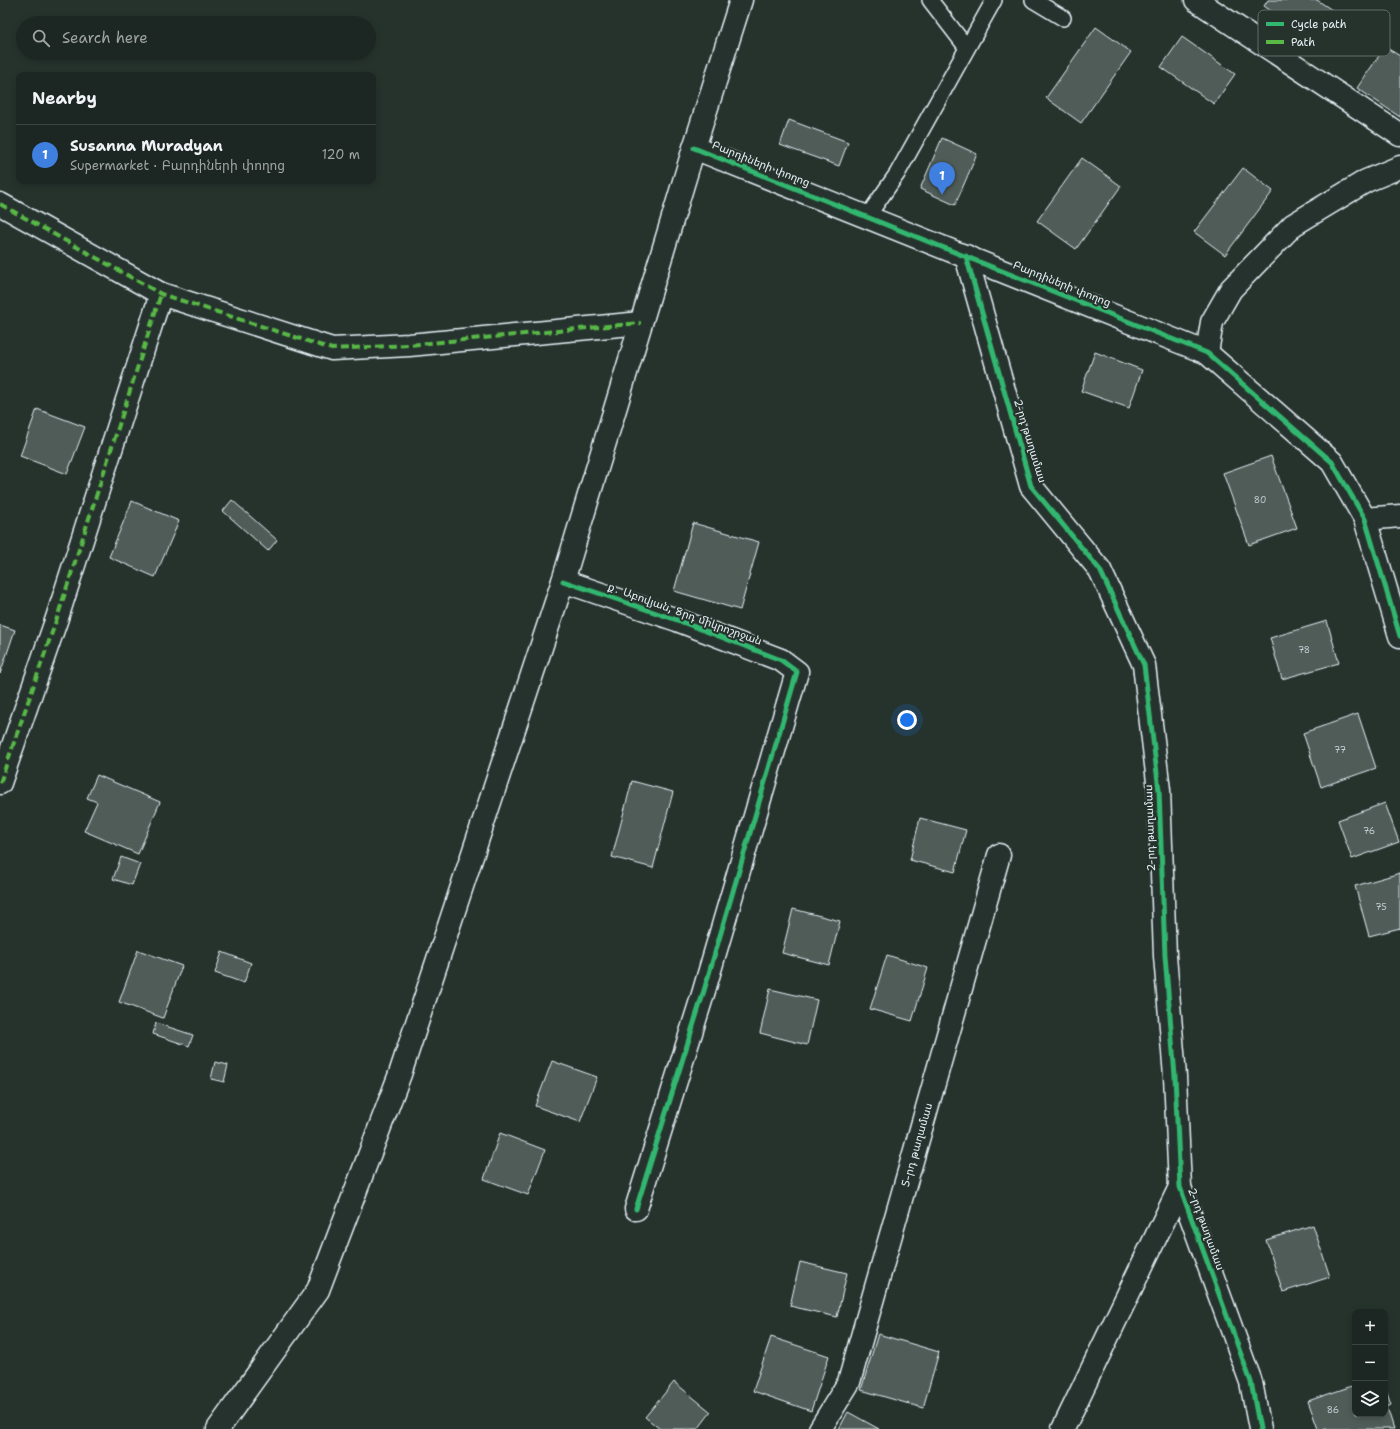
<!DOCTYPE html>
<meta charset="utf-8">
<style>
body{margin:0;font-family:"Shantell Sans","Noto Sans Armenian",sans-serif;background:#29322f;color:#f1f3f6}
.controls{position:absolute;right:12px;bottom:12px;display:grid;overflow:hidden;border-radius:8px;box-shadow:0 2px 6px #0003}
.controls button{width:36px;height:36px;display:grid;place-items:center;padding:0;border:0;border-bottom:1px solid #3a4340;background:#1c2622;color:#f1f3f6;font:20px sans-serif}
.you{position:absolute;left:907px;top:720px;width:14px;height:14px;margin:-10px;border:3px solid #fff;border-radius:50%;background:#1a73e8;box-shadow:0 0 0 6px #1a73e833}
.badge{display:grid;place-items:center;width:26px;height:26px;border-radius:50%;background:#2563eb;color:#fff;font-size:13px;font-weight:700}
.pin{position:absolute;translate:-50% -33px;filter:drop-shadow(0 1px 2px #0008)}
.pin::after{content:'';position:absolute;top:21px;width:14px;height:12px;background:inherit;clip-path:polygon(0 0,100% 0,50% 100%)}
.list{margin:0;padding:0;list-style:none}
h2{display:flex;justify-content:space-between;align-items:center;height:52px;margin:0;padding:0 16px;font-size:17px}
h2 small{font-size:13px;font-weight:400;color:#a0a5a5}
.list li{display:grid;grid-template-columns:26px 1fr auto;gap:12px;align-items:center;box-sizing:border-box;height:60px;padding:0 16px;border-top:1px solid #3a4340}
.list b{display:block;font-size:15px;white-space:nowrap}
.list p{margin:0;font-size:13px;white-space:nowrap;color:#a0a5a5}
.list em{font-size:13px;font-style:normal;color:#a0a5a5}
.icon{flex:none;width:22px;height:22px;fill:none;stroke:currentColor;stroke-width:2;stroke-linecap:round;stroke-linejoin:round}
.map{position:relative;flex:none;width:1400px;height:1429px;overflow:hidden}
.search{position:absolute;background:#1c2622;box-shadow:0 2px 6px #0003;left:16px;top:16px;width:360px;height:44px;display:flex;align-items:center;gap:10px;box-sizing:border-box;padding:0 14px;border-radius:22px;color:#a0a5a5;font-size:15px}
.panel{position:absolute;background:#1c2622;box-shadow:0 2px 6px #0003;left:16px;top:72px;width:360px;height:112px;border-radius:8px}
.map>svg:first-child{display:block}
.building{fill:#505c59;stroke:#e8f1f8}
.lines{fill:none;stroke-linecap:round;stroke-linejoin:round}
.service-casing{stroke:#e8f1f8;stroke-width:18}
.minor-casing{stroke:#e8f1f8;stroke-width:25}
.secondary-casing{stroke:#e8f1f8;stroke-width:25}
.service{stroke:#26332d;stroke-width:15}
.minor{stroke:#26332d;stroke-width:22}
.secondary{stroke:#26332d;stroke-width:22}
.quiet{stroke:#58b947;stroke-width:4;stroke-dasharray:8 4;stroke-linecap:butt}
.cycleway-casing{stroke:#26332d;stroke-width:8}
.cycleway{stroke:#33b770;stroke-width:5}
.labels{text-anchor:middle;dominant-baseline:central;stroke-width:4;stroke-linejoin:round;paint-order:stroke}
.number-label{font-size:9px;fill:#c2ccd0}
.street-label{font-size:11px;fill:#e8f1f8;stroke:#26332d}
.key{fill:#26332d;stroke:#606c6a;stroke-width:1}
.key-label{font-size:11px;fill:#e8f1f8}
</style>
<div class="map">
<svg width="1400" height="1429" viewBox="0 0 1400 1429">
<rect width="100%" height="100%" fill="#26332d"/>
<filter id="ink" filterUnits="userSpaceOnUse"><feTurbulence type="fractalNoise" baseFrequency=".025" numOctaves="2"/><feDisplacementMap in="SourceGraphic" scale="8" xChannelSelector="R" yChannelSelector="G"/><feConvolveMatrix kernelMatrix="1 2 1 2 8 2 1 2 1" color-interpolation-filters="sRGB"/></filter>
<g filter="url(#ink)">
<path class="building" d="M 1268,0 L 1317,0 L 1335,12 L 1315,41 L 1264,6 Z
M 1096,27 L 1131,52 L 1081,123 L 1046,98 Z
M 1182,37 L 1235,74 L 1214,104 L 1161,67 Z
M 1385,47 L 1400,56 L 1400,117 L 1357,88 Z
M 789,120 L 848,142 L 839,166 L 780,145 Z
M 942,138 L 977,154 L 955,205 L 920,189 Z
M 1082,158 L 1121,186 L 1076,249 L 1037,221 Z
M 1243,168 L 1273,191 L 1225,255 L 1194,232 Z
M 1095,352 L 1142,370 L 1129,408 L 1081,391 Z
M 37,409 L 85,427 L 67,474 L 20,456 Z
M 1271,456 L 1297,528 L 1249,545 L 1223,473 Z
M 232,500 L 277,540 L 268,551 L 223,511 Z
M 132,501 L 179,521 L 155,577 L 109,557 Z
M 693,523 L 759,542 L 740,610 L 674,591 Z
M 1327,621 L 1339,663 L 1282,679 L 1270,638 Z
M 0,625 L 15,630 L 0,674 Z
M 1358,714 L 1376,768 L 1321,787 L 1303,733 Z
M 97,775 L 160,802 L 138,854 L 84,831 L 97,802 L 87,798 Z
M 632,781 L 673,792 L 653,868 L 612,857 Z
M 1385,803 L 1399,842 L 1352,859 L 1338,820 Z
M 920,818 L 966,830 L 955,872 L 910,860 Z
M 121,857 L 140,864 L 132,885 L 113,879 Z
M 1400,873 L 1400,928 L 1369,936 L 1355,886 Z
M 793,909 L 840,921 L 829,965 L 782,953 Z
M 138,950 L 182,966 L 163,1018 L 119,1002 Z
M 222,952 L 251,963 L 244,983 L 215,973 Z
M 887,955 L 928,968 L 912,1021 L 870,1009 Z
M 770,989 L 817,1000 L 807,1045 L 760,1033 Z
M 156,1023 L 193,1035 L 189,1046 L 153,1034 Z
M 552,1061 L 597,1077 L 580,1122 L 535,1106 Z
M 215,1062 L 228,1065 L 224,1082 L 211,1079 Z
M 500,1133 L 545,1150 L 528,1195 L 484,1179 Z
M 1313,1225 L 1330,1277 L 1283,1292 L 1266,1240 Z
M 800,1262 L 847,1273 L 837,1317 L 790,1306 Z
M 878,1334 L 939,1352 L 923,1408 L 861,1390 Z
M 771,1337 L 829,1356 L 811,1411 L 753,1391 Z
M 674,1382 L 711,1412 L 698,1429 L 660,1429 L 645,1417 Z
M 1355,1385 L 1355,1414 L 1385,1414 L 1385,1387 L 1391,1405 L 1387,1407 L 1394,1429 L 1327,1429 L 1327,1428 L 1318,1429 L 1308,1401 Z
M 848,1412 L 879,1429 L 839,1429 Z"/>
<g class="lines">
<defs>
<path id="service" d="M 930,0 L 967,48
M 1033,0 L 1063,18
M 867,217 L 897,174 L 994,0"/>
<g id="minor">
<path d="M 1196,0 L 1400,135"/>
<path d="M 694,148 L 1207,353 L 1332,462 L 1365,519 L 1400,636"/>
<path d="M 0,204 L 161,294 L 332,349 L 409,345 L 641,323"/>
<path d="M 966,256 L 1031,486 L 1100,570 L 1144,665 L 1159,790 L 1165,956 L 1175,1076 L 1180,1187 L 1251,1382 L 1260,1429"/>
<path d="M 1207,353 L 1212,322 L 1231,289 L 1293,225 L 1366,181 L 1400,167"/>
<path d="M 1365,519 L 1400,516"/>
<path d="M 563,581 L 677,620 L 781,660 L 797,672 L 703,994 L 636,1209"/>
<path d="M 0,783 L 57,618 L 161,294"/>
<path id="s1" d="M 820,1429 L 849,1382 L 999,855"/>
<path d="M 1063,1429 L 1180,1187"/>
</g>
<path id="secondary" d="M 218,1429 L 318,1290 L 400,1074 L 563,581 L 694,148 L 741,0"/>
</defs>
<use href="#service" class="service-casing"/>
<use href="#minor" class="minor-casing"/>
<use href="#secondary" class="secondary-casing"/>
<use href="#service" class="service"/>
<use href="#minor" class="minor"/>
<use href="#secondary" class="secondary"/>
<path class="quiet" d="M 0,204 L 161,294 L 332,349 L 409,345 L 641,323
M 0,783 L 57,618 L 161,294"/>
<defs>
<path id="cycleway" d="M 694,148 L 1207,353 L 1332,462 L 1365,519 L 1400,636
M 966,256 L 1031,486 L 1100,570 L 1144,665 L 1159,790 L 1165,956 L 1175,1076 L 1180,1187 L 1251,1382 L 1260,1429
M 563,581 L 677,620 L 781,660 L 797,672 L 703,994 L 636,1209"/>
</defs>
<use href="#cycleway" class="cycleway-casing"/>
<use href="#cycleway" class="cycleway"/>
</g>
</g>
<g class="labels">
<g class="number-label">
<text x="1260" y="500">80</text>
<text x="1304" y="650">78</text>
<text x="1340" y="750">77</text>
<text x="1369" y="831">76</text>
<text x="1381" y="907">75</text>
<text x="1333" y="1410">86</text>
</g>
<g class="street-label">
<text transform="translate(761 164) rotate(22)">Բարդիների փողոց</text>
<text transform="translate(1062 284) rotate(22)">Բարդիների փողոց</text>
<text transform="translate(1030 441) rotate(73)">2-րդ թաղամաս</text>
<text transform="translate(685 614) rotate(20)">ք․ Աբովյան, 8րդ միկրոշրջան</text>
<text transform="translate(1150 828) rotate(-92)">2-րդ թաղամաս</text>
<text stroke="none"><textPath href="#s1" startOffset="302">5-րդ թաղամաս</textPath></text>
<text transform="translate(1206 1229) rotate(70)">2-րդ թաղամաս</text>
</g>
</g>
<rect x="1258" y="10" width="132" height="46" rx="6" class="key"/>
<rect x="1266" y="22" width="18" height="4" fill="#33b770"/>
<rect x="1266" y="40" width="18" height="4" fill="#58b947"/>
<g class="key-label">
<text x="1291" y="28">Cycle path</text>
<text x="1291" y="46">Path</text>
</g>
</svg>
<div class="controls">
<button>+</button>
<button>−</button>
<button><svg class="icon" aria-label="layers" viewBox="0 0 24 24"><path d="M12 4l9 5-9 5-9-5zM3 14l9 5 9-5"/></svg></button>
</div>
<div class="you"></div>
<div class="pin badge" style="left:942px;top:195px;background:#3f7fe0">1</div>
<div class="search"><svg class="icon" aria-label="search" viewBox="0 0 24 24"><circle cx="10" cy="10" r="6"/><path d="M15 15l6 6"/></svg>Search here</div>
<section class="panel">
<h2>Nearby<small></small></h2>
<ul class="list">
<li><span class="badge" style="background:#3f7fe0">1</span><div><b>Susanna Muradyan</b><p>Supermarket · Բարդիների փողոց</p></div><em>120 m</em></li>
</ul>
</section>
</div>
